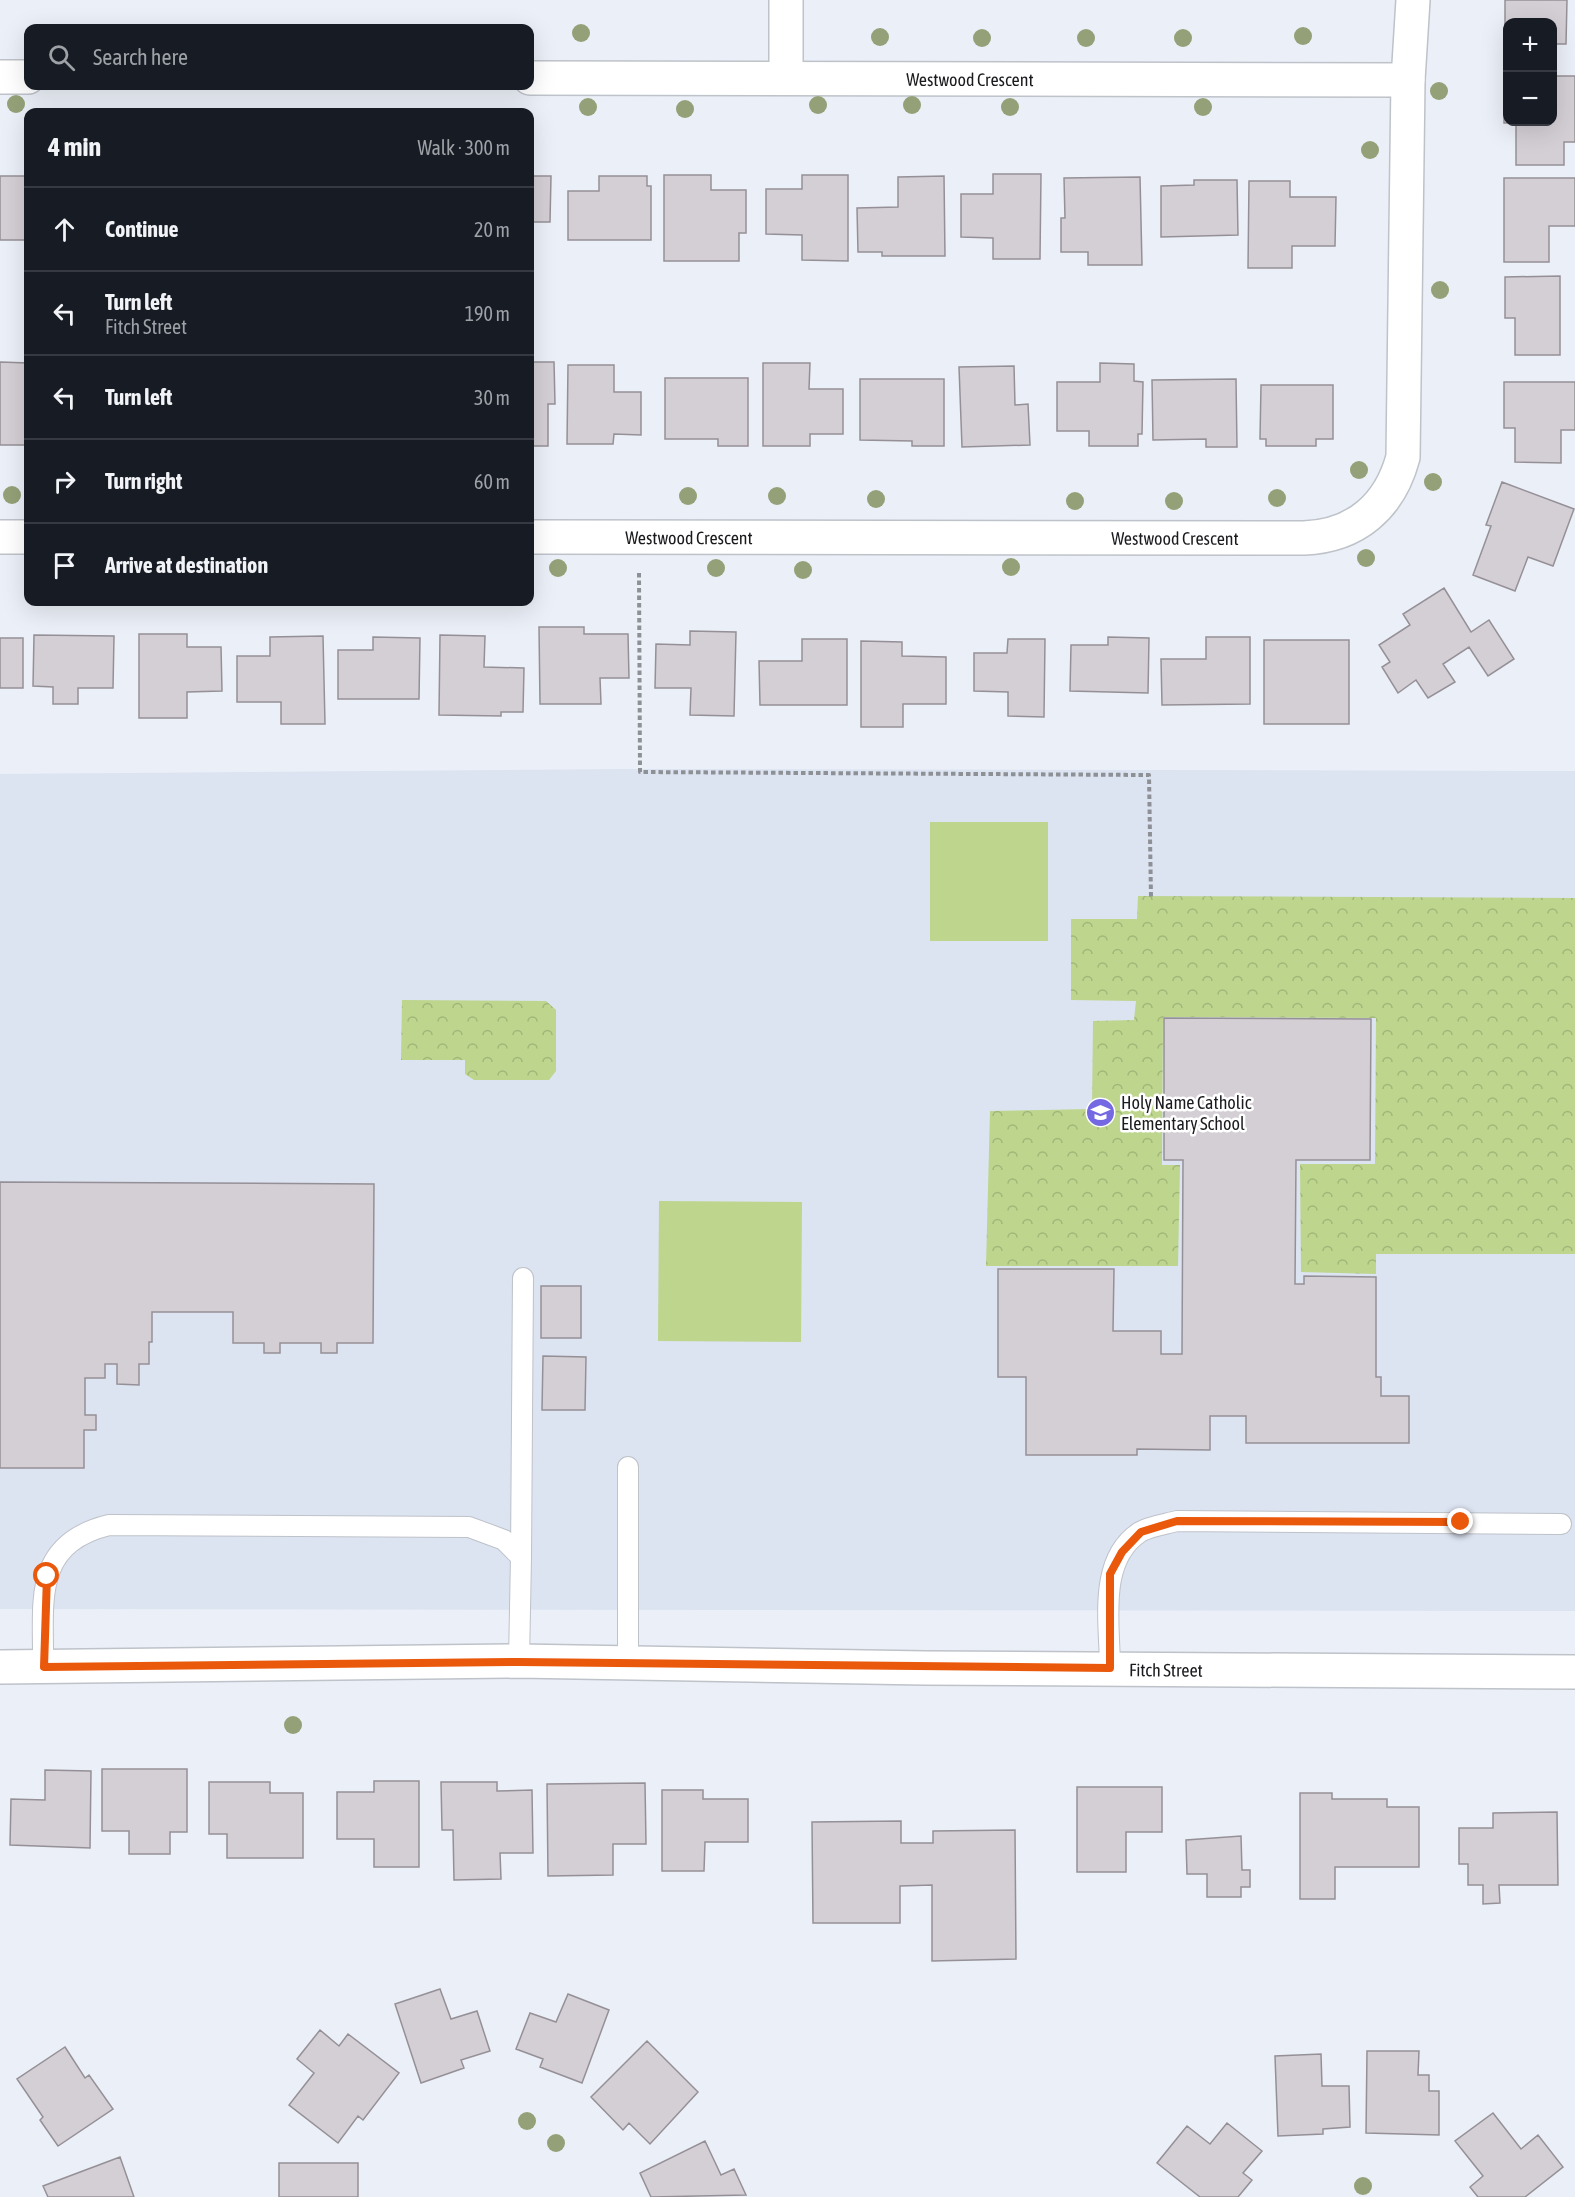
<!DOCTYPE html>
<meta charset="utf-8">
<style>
body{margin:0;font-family:"Asap Condensed",sans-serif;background:#20242c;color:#f1f3f6}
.controls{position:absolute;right:18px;top:18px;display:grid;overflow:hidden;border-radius:12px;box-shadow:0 6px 24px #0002}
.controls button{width:54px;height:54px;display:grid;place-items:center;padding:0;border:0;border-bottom:2px solid #363941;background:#171b24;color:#f1f3f6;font:30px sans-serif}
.stop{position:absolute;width:18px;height:18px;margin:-14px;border:4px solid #ea580c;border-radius:50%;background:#fff}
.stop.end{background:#ea580c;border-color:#fff;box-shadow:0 2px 6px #0008}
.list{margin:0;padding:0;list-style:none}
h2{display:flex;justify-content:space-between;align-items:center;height:78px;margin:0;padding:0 24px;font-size:26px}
h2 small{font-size:20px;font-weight:400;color:#9ea1a6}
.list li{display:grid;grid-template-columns:39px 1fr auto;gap:18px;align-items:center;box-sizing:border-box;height:84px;padding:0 24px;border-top:2px solid #363941}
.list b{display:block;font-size:22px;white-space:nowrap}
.list p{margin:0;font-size:20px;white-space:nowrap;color:#9ea1a6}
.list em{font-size:20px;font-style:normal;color:#9ea1a6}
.icon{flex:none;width:33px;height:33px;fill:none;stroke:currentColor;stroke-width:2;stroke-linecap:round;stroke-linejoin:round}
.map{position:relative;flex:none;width:1575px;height:2197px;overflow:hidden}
.search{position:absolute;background:#171b24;box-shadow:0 6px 24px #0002;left:24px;top:24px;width:510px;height:66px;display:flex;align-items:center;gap:15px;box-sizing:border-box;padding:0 21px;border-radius:12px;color:#9ea1a6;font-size:22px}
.panel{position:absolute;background:#171b24;box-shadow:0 6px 24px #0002;left:24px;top:108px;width:510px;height:498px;border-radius:12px}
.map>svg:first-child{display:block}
.built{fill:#dce3f1}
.green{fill:#bdd58d}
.forest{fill:url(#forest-crowns)}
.building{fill:#d4ced5;stroke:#959097;stroke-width:1.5}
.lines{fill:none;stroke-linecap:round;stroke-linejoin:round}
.lane-casing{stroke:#bec2c9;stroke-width:22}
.street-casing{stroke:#bec2c9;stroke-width:36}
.secondary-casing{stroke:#bec2c9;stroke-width:36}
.path{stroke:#8d9095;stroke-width:4;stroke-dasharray:4.5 3;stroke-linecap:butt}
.lane{stroke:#fff;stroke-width:20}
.street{stroke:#fff;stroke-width:33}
.secondary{stroke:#fff;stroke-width:33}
.tree{fill:#94a077}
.route{stroke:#ea580c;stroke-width:8}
.labels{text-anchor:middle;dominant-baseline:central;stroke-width:5;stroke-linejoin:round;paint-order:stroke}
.street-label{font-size:18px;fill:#1a1b1e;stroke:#fff}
.poi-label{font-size:18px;fill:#1a1b1e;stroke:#fff;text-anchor:start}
</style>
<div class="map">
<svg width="1575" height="2197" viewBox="0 0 1575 2197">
<defs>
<pattern id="forest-crowns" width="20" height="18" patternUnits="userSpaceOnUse" patternTransform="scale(1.5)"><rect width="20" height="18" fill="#bdd58d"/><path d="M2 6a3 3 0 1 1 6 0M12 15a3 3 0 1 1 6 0" fill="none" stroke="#a2b679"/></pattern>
</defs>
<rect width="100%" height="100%" fill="#ebeff7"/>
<path class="built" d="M 621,769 L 1575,771 L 1575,1611 L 0,1609 L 0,774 Z"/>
<path class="green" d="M 930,822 L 1048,822 L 1048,941 L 930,941 Z
M 659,1201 L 802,1202 L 801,1342 L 658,1341 Z"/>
<path class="forest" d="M 1138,896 L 1575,898 L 1575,1254 L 1376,1254 L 1376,1274 L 1301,1272 L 1300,1164 L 1375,1164 L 1376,1018 L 1163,1017 L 1162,1165 L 1180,1165 L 1178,1266 L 986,1266 L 990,1111 L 1092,1109 L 1093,1021 L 1134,1020 L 1136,1001 L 1071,1000 L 1071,919 L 1137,919 Z
M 402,1000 L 546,1001 L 556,1010 L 556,1071 L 549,1080 L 474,1080 L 465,1074 L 465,1060 L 401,1060 Z"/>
<path class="building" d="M 1505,0 L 1567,0 L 1566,44 L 1552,44 L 1552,22 L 1508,22 L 1508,44 L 1505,44 Z
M 1504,76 L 1508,76 L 1508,122 L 1552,122 L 1552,76 L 1575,76 L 1575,142 L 1564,142 L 1564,165 L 1516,165 L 1516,123 L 1504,123 Z
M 993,174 L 1041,174 L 1040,259 L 993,259 L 993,238 L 961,237 L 961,194 L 993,194 Z
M 664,175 L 711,175 L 711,190 L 746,190 L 746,233 L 739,233 L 739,261 L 664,261 Z
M 802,175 L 848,175 L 848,261 L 802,260 L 802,235 L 766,234 L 766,189 L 802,189 Z
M 0,176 L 28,176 L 28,240 L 0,240 Z
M 530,176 L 551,176 L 550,222 L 530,222 Z
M 599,176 L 647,176 L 647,186 L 651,186 L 651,240 L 568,240 L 568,191 L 599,191 Z
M 944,176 L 945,256 L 882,256 L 882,252 L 858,252 L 857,208 L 898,207 L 898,177 Z
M 1140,177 L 1142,265 L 1088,265 L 1088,252 L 1061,252 L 1061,218 L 1065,218 L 1064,178 Z
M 1504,178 L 1575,178 L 1575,226 L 1549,226 L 1549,262 L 1504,262 Z
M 1194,180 L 1237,180 L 1238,235 L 1161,237 L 1161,186 L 1194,185 Z
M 1249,181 L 1290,181 L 1290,197 L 1336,197 L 1335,246 L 1292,246 L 1292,268 L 1248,268 Z
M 1560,276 L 1560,355 L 1515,355 L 1515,318 L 1505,318 L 1505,277 Z
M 0,362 L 28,363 L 27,445 L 0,445 Z
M 530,362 L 554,362 L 555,404 L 548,404 L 548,446 L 530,446 Z
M 763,363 L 810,363 L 809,389 L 843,389 L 843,434 L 810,434 L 810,446 L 763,446 Z
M 1100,363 L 1134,364 L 1134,381 L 1143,382 L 1142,434 L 1138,434 L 1138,446 L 1089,446 L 1089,431 L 1057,431 L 1057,382 L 1100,382 Z
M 568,365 L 614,365 L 614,392 L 641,392 L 641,435 L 614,434 L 613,444 L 567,444 Z
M 1014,366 L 1015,405 L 1028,404 L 1030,445 L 962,447 L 959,367 Z
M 665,378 L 748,378 L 748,446 L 718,446 L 718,439 L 665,439 Z
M 860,379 L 944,379 L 944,446 L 912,446 L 912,441 L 860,440 Z
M 1236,379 L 1237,447 L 1206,447 L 1206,439 L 1153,440 L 1152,380 Z
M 1504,382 L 1575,382 L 1575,430 L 1561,430 L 1561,463 L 1515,462 L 1515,428 L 1504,428 Z
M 1261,385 L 1333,385 L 1333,439 L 1316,439 L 1316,446 L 1266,446 L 1266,439 L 1260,439 Z
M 1502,482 L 1574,509 L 1553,566 L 1528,557 L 1515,591 L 1473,575 L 1491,526 L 1486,525 Z
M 1444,588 L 1471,632 L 1489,620 L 1514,659 L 1488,676 L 1469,647 L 1443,664 L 1455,682 L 1428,698 L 1416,680 L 1398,693 L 1382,667 L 1390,662 L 1379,645 L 1410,625 L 1403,614 Z
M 539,627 L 584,627 L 584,634 L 628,634 L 629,678 L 600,678 L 601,704 L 540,704 Z
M 690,631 L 736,632 L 734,716 L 690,715 L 691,688 L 655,688 L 656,644 L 690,645 Z
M 139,634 L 187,634 L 187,647 L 221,647 L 222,691 L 187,692 L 187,718 L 139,718 Z
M 34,635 L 114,636 L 113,688 L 78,688 L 78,704 L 53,704 L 53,687 L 33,686 Z
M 440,635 L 485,636 L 484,667 L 524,668 L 523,712 L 501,712 L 501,716 L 439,715 Z
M 323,636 L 325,724 L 281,724 L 281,702 L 237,702 L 237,656 L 270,656 L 270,637 Z
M 373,637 L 420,638 L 419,699 L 338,699 L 338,650 L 373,650 Z
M 1108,637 L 1149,638 L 1148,693 L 1070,691 L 1071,645 L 1108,645 Z
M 1206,637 L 1250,637 L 1250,704 L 1162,705 L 1161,659 L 1206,659 Z
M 0,638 L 23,638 L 23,688 L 0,688 Z
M 802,639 L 847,639 L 847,705 L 760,705 L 759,661 L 802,661 Z
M 1008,639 L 1045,639 L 1044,717 L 1008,716 L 1008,692 L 974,691 L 974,653 L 1007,653 Z
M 1264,640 L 1349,640 L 1349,724 L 1264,724 Z
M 861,641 L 902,642 L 902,656 L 946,657 L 946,704 L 903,704 L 903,727 L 861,727 Z
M 1164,1018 L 1371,1019 L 1370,1160 L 1296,1160 L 1295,1284 L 1304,1284 L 1304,1276 L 1376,1277 L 1376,1377 L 1381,1377 L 1381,1396 L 1409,1396 L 1409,1443 L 1246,1443 L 1246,1416 L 1210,1416 L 1210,1450 L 1137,1449 L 1137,1455 L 1026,1455 L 1026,1377 L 998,1377 L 998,1269 L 1114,1269 L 1113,1331 L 1161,1331 L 1161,1354 L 1182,1354 L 1183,1160 L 1164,1160 Z
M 0,1182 L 374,1184 L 373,1343 L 337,1343 L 337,1353 L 321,1353 L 321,1343 L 280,1343 L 280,1353 L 264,1353 L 264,1343 L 233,1343 L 233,1312 L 152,1312 L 152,1342 L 149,1342 L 149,1364 L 139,1364 L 139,1385 L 117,1384 L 117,1364 L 105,1364 L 105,1378 L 85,1378 L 85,1415 L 96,1415 L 96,1430 L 84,1430 L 84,1468 L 0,1468 Z
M 541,1286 L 581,1286 L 581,1338 L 541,1338 Z
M 543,1356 L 586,1357 L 585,1410 L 542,1410 Z
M 102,1769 L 187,1769 L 187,1832 L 170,1832 L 170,1854 L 129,1854 L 129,1831 L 102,1831 Z
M 45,1770 L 91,1771 L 90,1848 L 10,1845 L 11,1799 L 45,1800 Z
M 374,1781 L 419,1781 L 419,1867 L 374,1867 L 374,1839 L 337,1839 L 337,1792 L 374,1792 Z
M 209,1782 L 270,1782 L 270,1793 L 303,1793 L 303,1858 L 227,1858 L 227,1834 L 209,1834 Z
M 441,1782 L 497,1782 L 497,1791 L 532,1790 L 533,1853 L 500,1853 L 501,1879 L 454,1880 L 453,1830 L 442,1830 Z
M 645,1783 L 646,1844 L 613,1844 L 613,1875 L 548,1876 L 547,1784 Z
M 1077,1787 L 1162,1787 L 1162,1832 L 1126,1832 L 1126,1872 L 1077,1872 Z
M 662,1790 L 703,1790 L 703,1799 L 748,1799 L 748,1842 L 705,1842 L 704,1871 L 662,1871 Z
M 1300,1793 L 1332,1793 L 1332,1799 L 1387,1799 L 1387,1807 L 1419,1807 L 1419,1867 L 1335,1867 L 1335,1899 L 1300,1899 Z
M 1557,1812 L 1558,1885 L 1499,1885 L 1500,1903 L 1483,1904 L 1483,1885 L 1468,1885 L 1468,1864 L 1459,1864 L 1459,1828 L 1493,1828 L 1493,1813 Z
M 901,1821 L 901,1843 L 933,1843 L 933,1831 L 1015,1830 L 1016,1959 L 932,1961 L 932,1885 L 900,1886 L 900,1923 L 813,1923 L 812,1822 Z
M 1241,1836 L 1242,1870 L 1250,1870 L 1250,1887 L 1241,1887 L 1241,1897 L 1207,1897 L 1207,1874 L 1187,1874 L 1186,1840 Z
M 440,1989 L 451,2019 L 477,2011 L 490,2051 L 461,2060 L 464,2068 L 421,2083 L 395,2004 Z
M 568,1994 L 609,2010 L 582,2083 L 540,2067 L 543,2059 L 516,2049 L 530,2013 L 556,2022 Z
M 320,2030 L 339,2046 L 348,2034 L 399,2073 L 363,2120 L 358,2116 L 338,2143 L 289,2105 L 314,2073 L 297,2059 Z
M 647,2041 L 698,2092 L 650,2144 L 629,2123 L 623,2130 L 591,2097 Z
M 65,2047 L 85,2078 L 89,2075 L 113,2109 L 58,2146 L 40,2120 L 43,2117 L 17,2079 Z
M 1367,2051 L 1419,2051 L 1418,2075 L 1429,2075 L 1429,2091 L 1439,2091 L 1439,2135 L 1366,2133 Z
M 1321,2054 L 1322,2086 L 1349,2086 L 1350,2127 L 1323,2129 L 1323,2134 L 1278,2136 L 1275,2056 Z
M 1493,2113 L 1521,2149 L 1538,2135 L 1563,2167 L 1525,2197 L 1478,2197 L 1470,2187 L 1483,2176 L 1455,2141 Z
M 1227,2123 L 1262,2151 L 1243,2173 L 1252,2180 L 1238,2197 L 1200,2197 L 1157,2163 L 1187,2126 L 1210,2144 Z
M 705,2141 L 721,2175 L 734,2169 L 746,2195 L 651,2197 L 640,2173 Z
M 120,2157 L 134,2197 L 48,2197 L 43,2186 Z
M 279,2163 L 358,2163 L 358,2197 L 279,2197 Z"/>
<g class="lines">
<defs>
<path id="lane" d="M 628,1467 L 628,1664
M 521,1557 L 523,1278
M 43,1667 C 44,1603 31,1544 109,1525 L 469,1527 L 504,1540 L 521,1557 L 519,1661
M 1110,1668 C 1110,1625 1097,1560 1140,1532 C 1150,1526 1166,1524 1177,1521 L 1561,1524"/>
<g id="street">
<path d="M 0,77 L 28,77"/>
<path id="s1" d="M 530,78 L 1408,80"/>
<path d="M 786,78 L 786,0"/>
<path d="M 0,537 L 28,537"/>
<path id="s2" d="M 530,537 L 1304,538 C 1356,536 1390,506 1403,457 L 1408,80 L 1413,0"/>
</g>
<g id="secondary">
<path id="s3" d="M 0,1667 L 519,1661 L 925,1668 L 1575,1672"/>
</g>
</defs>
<use href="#lane" class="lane-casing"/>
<use href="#street" class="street-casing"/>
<use href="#secondary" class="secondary-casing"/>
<path class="path" d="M 639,573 L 640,772 L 1149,775 L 1151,897"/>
<use href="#lane" class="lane"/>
<use href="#street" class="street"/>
<use href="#secondary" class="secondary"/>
</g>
<g class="tree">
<circle cx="581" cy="33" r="9"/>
<circle cx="1303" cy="36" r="9"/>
<circle cx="880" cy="37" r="9"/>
<circle cx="982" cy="38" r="9"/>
<circle cx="1086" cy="38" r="9"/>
<circle cx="1183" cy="38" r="9"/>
<circle cx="1439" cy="91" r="9"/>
<circle cx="16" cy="104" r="9"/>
<circle cx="818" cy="105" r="9"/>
<circle cx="912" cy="105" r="9"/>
<circle cx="588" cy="107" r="9"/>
<circle cx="1010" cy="107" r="9"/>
<circle cx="1203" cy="107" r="9"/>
<circle cx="685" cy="109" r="9"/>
<circle cx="1370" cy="150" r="9"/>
<circle cx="1440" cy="290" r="9"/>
<circle cx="1359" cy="470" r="9"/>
<circle cx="1433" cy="482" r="9"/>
<circle cx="12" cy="495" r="9"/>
<circle cx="688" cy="496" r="9"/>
<circle cx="777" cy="496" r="9"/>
<circle cx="1277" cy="498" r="9"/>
<circle cx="876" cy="499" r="9"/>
<circle cx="1075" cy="501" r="9"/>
<circle cx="1174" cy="501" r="9"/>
<circle cx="1366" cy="558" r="9"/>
<circle cx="1011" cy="567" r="9"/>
<circle cx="558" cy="568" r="9"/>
<circle cx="716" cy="568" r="9"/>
<circle cx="803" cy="570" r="9"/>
<circle cx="293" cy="1725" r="9"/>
<circle cx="527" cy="2121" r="9"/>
<circle cx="556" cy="2143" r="9"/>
<circle cx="1363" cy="2186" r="9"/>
</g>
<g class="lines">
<path class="route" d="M 47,1576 L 44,1667 L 519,1662 L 1110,1668 L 1110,1574 L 1122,1552 L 1141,1532 L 1177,1521 L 1461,1522"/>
</g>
<defs>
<symbol id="school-disc" viewBox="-11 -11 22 22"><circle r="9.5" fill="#7569e3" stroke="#fff"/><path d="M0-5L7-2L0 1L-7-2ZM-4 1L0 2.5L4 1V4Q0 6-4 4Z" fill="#fff"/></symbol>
</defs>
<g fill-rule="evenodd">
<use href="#school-disc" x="1084" y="1096" width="33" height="33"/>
</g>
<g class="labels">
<g class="street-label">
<text stroke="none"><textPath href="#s1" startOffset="440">Westwood Crescent</textPath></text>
<text stroke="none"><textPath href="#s2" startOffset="159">Westwood Crescent</textPath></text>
<text stroke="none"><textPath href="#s2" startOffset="645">Westwood Crescent</textPath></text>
<text stroke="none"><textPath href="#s3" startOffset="1166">Fitch Street</textPath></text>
</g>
<g class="poi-label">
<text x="1121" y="1102">Holy Name Catholic<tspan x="1121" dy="21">Elementary School</tspan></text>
</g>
</g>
</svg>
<div class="controls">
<button>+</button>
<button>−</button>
</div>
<div class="stop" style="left:47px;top:1576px"></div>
<div class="stop end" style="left:1461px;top:1522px"></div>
<div class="search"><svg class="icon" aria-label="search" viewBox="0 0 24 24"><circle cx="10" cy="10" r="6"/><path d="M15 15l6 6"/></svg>Search here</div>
<section class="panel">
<h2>4 min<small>Walk · 300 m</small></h2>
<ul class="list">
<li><svg class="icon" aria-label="ahead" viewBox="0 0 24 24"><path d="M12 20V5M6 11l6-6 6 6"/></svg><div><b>Continue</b></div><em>20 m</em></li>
<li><svg class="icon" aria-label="left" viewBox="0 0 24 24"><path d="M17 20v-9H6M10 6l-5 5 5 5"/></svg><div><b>Turn left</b><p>Fitch Street</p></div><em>190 m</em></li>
<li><svg class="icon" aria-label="left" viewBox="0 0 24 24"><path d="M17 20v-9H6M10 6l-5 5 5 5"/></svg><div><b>Turn left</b></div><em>30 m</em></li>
<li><svg class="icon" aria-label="right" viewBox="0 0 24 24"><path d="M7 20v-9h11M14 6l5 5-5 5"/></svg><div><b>Turn right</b></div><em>60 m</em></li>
<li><svg class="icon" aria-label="arrive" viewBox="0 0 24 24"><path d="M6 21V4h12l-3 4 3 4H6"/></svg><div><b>Arrive at destination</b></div></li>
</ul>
</section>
</div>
